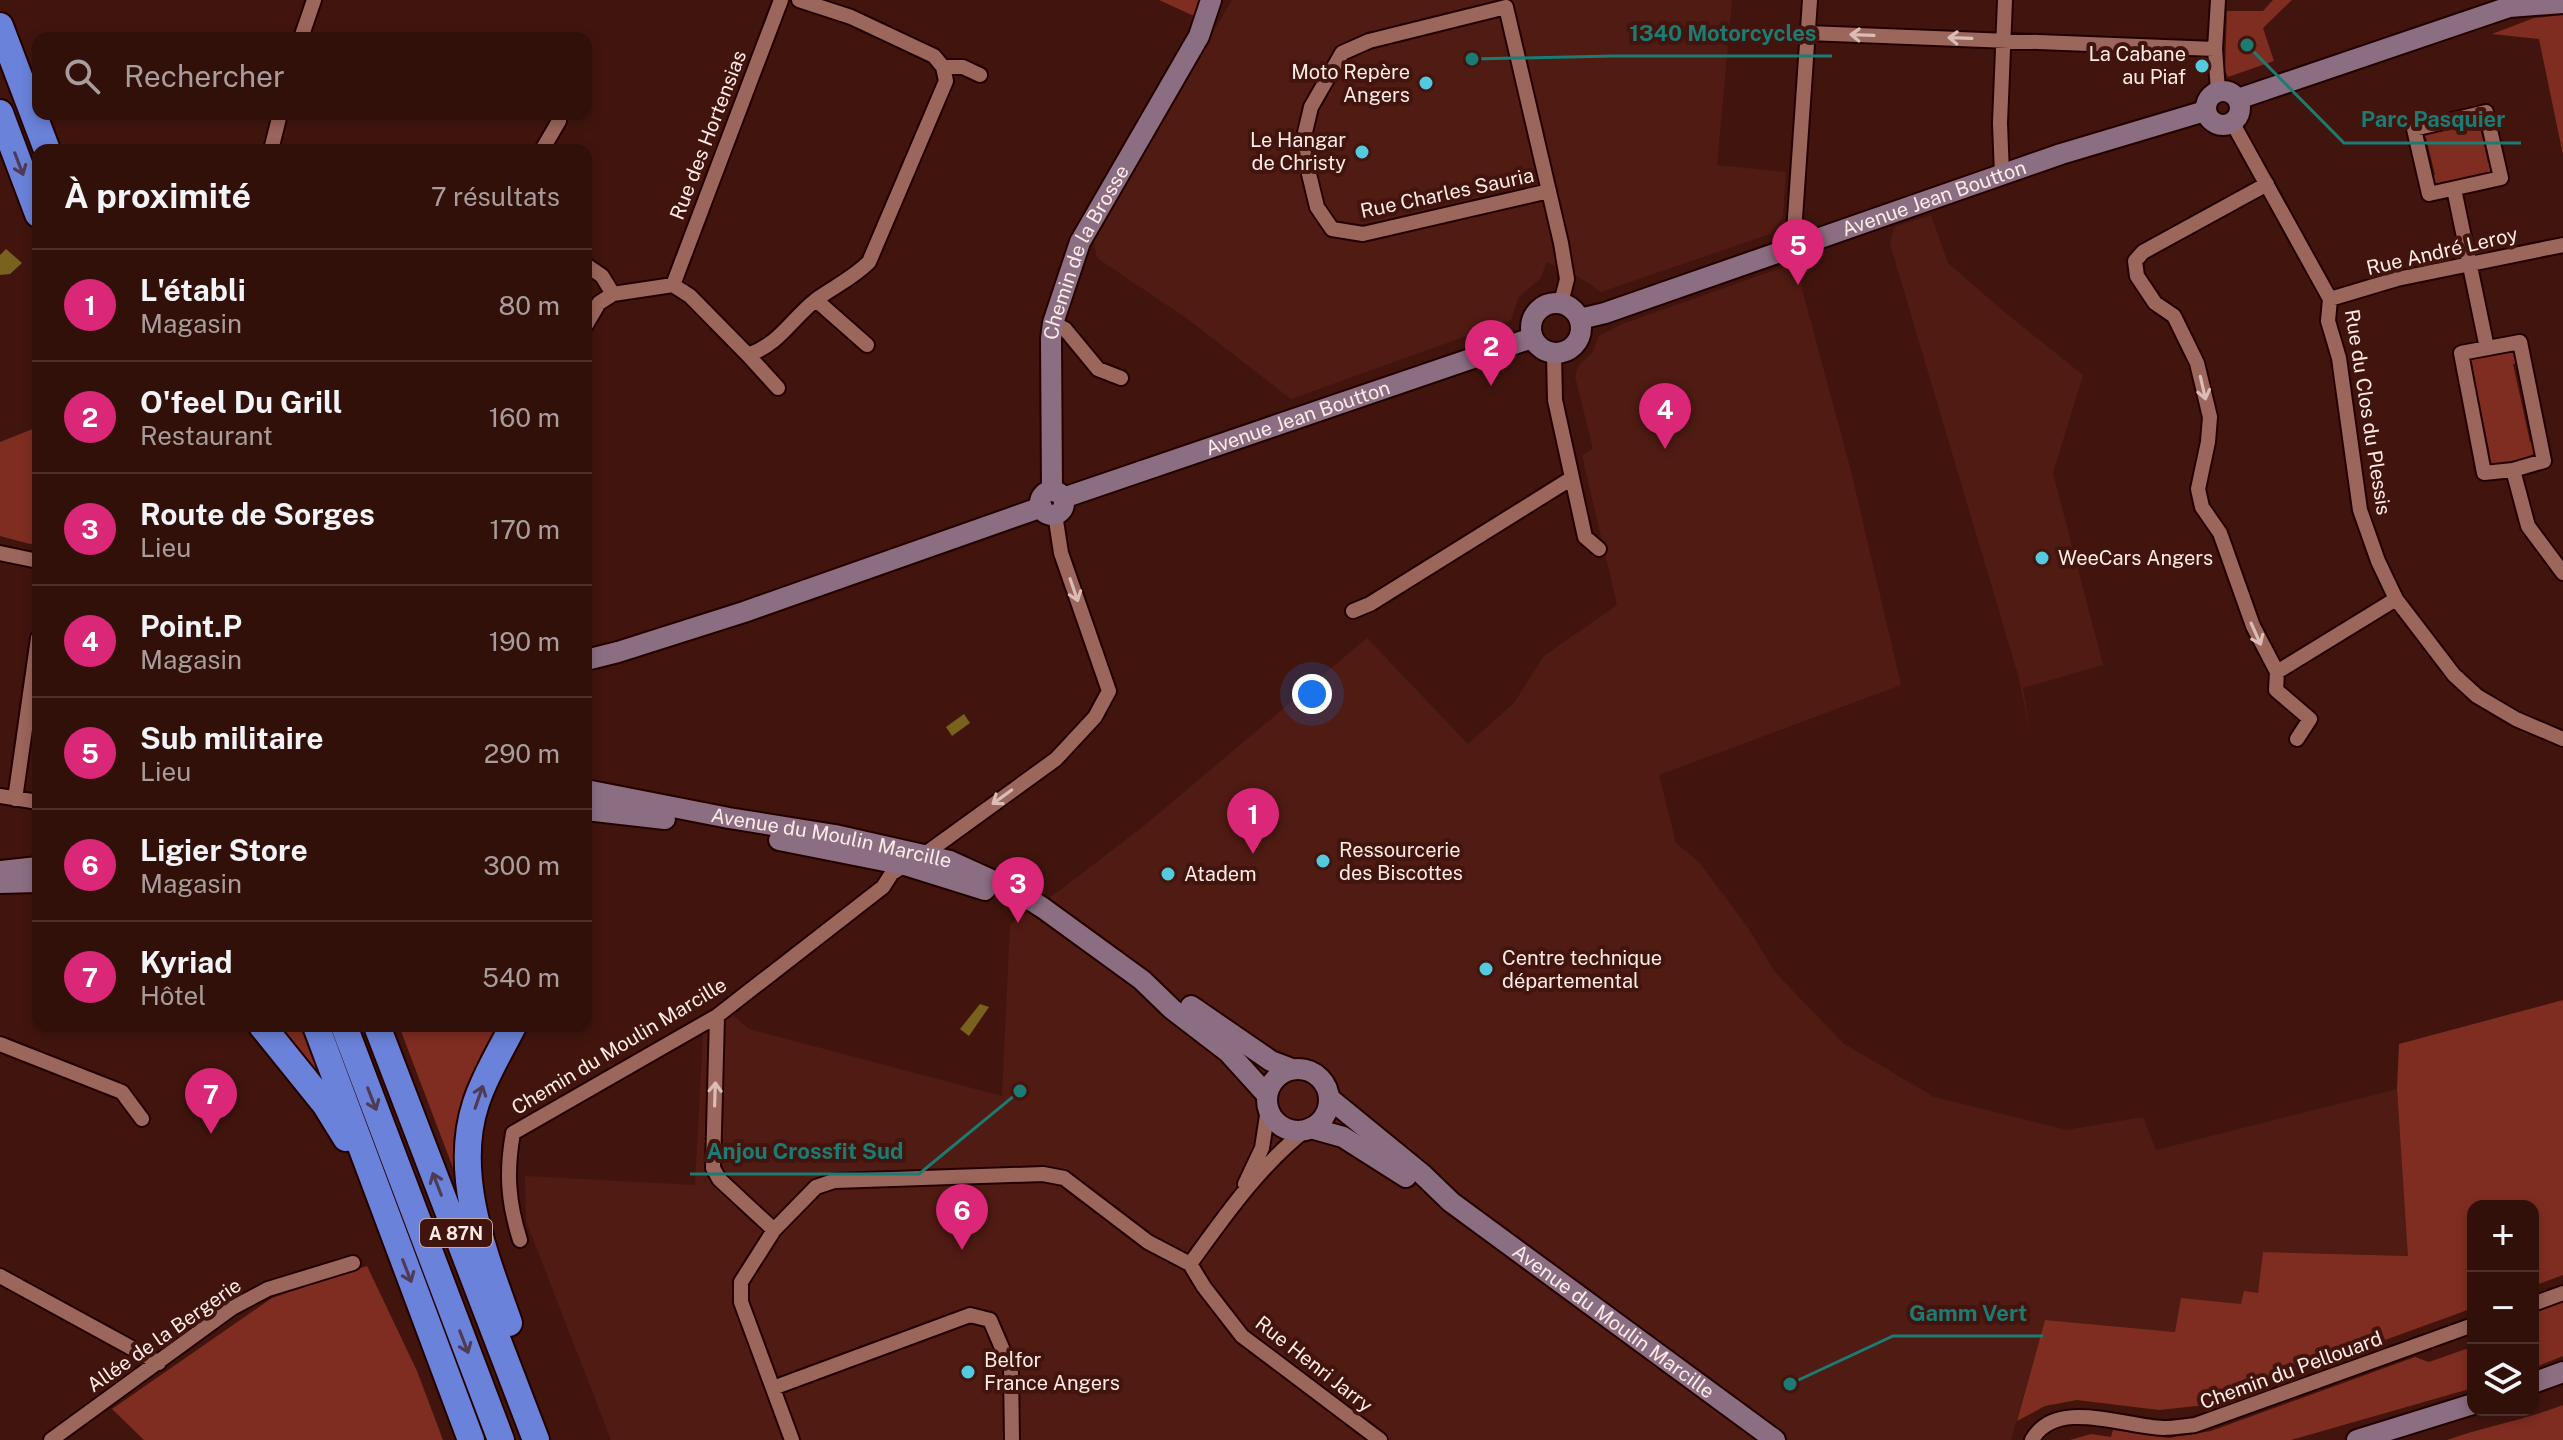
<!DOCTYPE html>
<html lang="fr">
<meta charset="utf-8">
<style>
body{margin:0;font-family:"Public Sans",sans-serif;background:#3d1e18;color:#f1f3f6}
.controls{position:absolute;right:24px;bottom:24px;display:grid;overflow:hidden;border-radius:16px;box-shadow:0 4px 12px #0003}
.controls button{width:72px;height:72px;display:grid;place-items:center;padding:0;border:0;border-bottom:2px solid #4c302b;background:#31100a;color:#f1f3f6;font:40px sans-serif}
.you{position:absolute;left:1312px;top:694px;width:28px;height:28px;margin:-20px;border:6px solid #fff;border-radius:50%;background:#1a73e8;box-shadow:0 0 0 12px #1a73e833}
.badge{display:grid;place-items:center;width:52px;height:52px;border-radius:50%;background:#db2777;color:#fff;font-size:26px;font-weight:700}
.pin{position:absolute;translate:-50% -66px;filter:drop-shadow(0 2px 4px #0008)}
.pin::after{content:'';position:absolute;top:42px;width:28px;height:24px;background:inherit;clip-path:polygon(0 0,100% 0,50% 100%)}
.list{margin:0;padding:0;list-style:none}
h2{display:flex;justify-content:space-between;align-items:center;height:104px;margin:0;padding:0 32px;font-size:34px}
h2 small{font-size:26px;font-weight:400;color:#a89d9c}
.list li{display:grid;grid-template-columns:52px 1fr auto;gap:24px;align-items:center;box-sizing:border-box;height:112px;padding:0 32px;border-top:2px solid #4c302b}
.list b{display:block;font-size:30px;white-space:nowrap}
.list p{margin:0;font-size:26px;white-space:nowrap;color:#a89d9c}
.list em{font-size:26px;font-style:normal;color:#a89d9c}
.icon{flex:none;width:44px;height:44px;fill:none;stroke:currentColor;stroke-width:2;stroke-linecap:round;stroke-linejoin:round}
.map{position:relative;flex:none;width:2563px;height:1440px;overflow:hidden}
.search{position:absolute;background:#31100a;box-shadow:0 4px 12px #0003;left:32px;top:32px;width:560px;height:88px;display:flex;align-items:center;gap:20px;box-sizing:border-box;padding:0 28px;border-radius:16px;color:#a89d9c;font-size:30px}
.panel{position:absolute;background:#31100a;box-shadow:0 4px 12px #0003;left:32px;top:144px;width:560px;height:888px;border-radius:16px}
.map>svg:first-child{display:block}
.built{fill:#501b13}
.green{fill:#802d21}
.water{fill:#78621e}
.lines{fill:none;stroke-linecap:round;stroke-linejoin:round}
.street-casing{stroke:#250000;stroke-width:18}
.secondary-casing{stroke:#250000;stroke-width:24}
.highway-casing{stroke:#250000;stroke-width:30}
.street{stroke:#9b665c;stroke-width:14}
.secondary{stroke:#8c6e82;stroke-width:20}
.highway{stroke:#6a82da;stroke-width:26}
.oneway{stroke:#dbbcb6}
.oneway2{stroke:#4f3b55}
.poi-dot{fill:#54cade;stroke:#41150e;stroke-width:3}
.labels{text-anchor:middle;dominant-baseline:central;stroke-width:8;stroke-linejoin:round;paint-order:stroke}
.shield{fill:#41150e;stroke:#c5aaa6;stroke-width:2}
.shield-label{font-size:18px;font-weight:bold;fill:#fdeae7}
.poi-label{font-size:20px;fill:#fdeae7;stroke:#41150e;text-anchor:start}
.street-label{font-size:20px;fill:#fdeae7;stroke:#41150e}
.leader{fill:none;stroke:#1b7c74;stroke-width:3}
.callout-dot{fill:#1b7c74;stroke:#41150e;stroke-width:3}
.callout-label{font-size:22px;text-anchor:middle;font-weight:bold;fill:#1b7c74;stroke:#41150e;stroke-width:8;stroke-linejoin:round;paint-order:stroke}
</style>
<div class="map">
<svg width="2563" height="1440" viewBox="0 0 2563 1440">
<rect width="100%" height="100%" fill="#41150e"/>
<path class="built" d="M 1232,0 L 1732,0 L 1717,165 L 1786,172 L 1783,218 L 1770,234 L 1601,292 L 1582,279 L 1547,262 L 1540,279 L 1519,297 L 1511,320 L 1291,399 L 1189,320 L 1097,258 L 1093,239 Z
M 1931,215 L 1948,263 L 2002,310 L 2083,375 L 2053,473 L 2103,665 L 2023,688 L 2030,732 L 2018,675 L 1890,244 L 1894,227 Z
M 1795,263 L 1851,471 L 1901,685 L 1659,775 L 1676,843 L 1699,862 L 1749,929 L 1774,971 L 1843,1043 L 1934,1097 L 2066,1130 L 2143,1117 L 2156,1150 L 2397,1089 L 2409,1256 L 2263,1252 L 2258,1294 L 2242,1304 L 2176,1332 L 2045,1320 L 2011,1440 L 611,1440 L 526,1221 L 525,1176 L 695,1185 L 703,1034 L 733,1015 L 749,1029 L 1002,1096 L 1010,924 L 1059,891 L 1145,825 L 1367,638 L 1468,744 L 1514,703 L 1544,656 L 1617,605 L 1582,455 L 1593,449 L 1575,376 L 1579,365 L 1592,353 L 1599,336 L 1622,324 Z"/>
<path class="green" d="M 1159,0 L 1201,0 L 1194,16 Z
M 2273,0 L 2292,0 L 2263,28 L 2274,61 L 2228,77 L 2225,71 L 2227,11 L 2263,11 Z
M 2563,15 L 2563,155 L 2539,39 L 2492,34 L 2534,18 Z
M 2478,118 L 2485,124 L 2480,126 L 2488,163 L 2493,163 L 2488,177 L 2438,186 L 2434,184 L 2429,176 L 2435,175 L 2426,137 L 2421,138 L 2422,134 Z
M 2511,349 L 2519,362 L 2513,364 L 2530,442 L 2535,441 L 2536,449 L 2530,459 L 2498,467 L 2487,462 L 2484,452 L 2489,450 L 2473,372 L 2467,372 L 2470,356 Z
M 38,427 L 38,543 L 30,544 L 0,536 L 0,442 Z
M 2563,1000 L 2563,1275 L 2533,1286 L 2533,1206 L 2473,1206 L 2473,1308 L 2206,1405 L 2159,1410 L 2077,1400 L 2045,1406 L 2017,1421 L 2045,1320 L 2175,1332 L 2181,1298 L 2241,1304 L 2244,1291 L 2258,1293 L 2263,1252 L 2408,1256 L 2397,1089 L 2399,1044 Z
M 270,1026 L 308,1026 L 326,1087 Z
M 399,1026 L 501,1026 L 460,1182 L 455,1173 Z
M 367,1266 L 417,1371 L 443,1440 L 144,1440 L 112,1409 L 272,1298 Z
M 2563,1301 L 2563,1356 L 2533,1368 L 2533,1313 Z
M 2473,1342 L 2473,1388 L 2291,1440 L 2070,1440 L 2091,1434 L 2111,1437 L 2113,1430 L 2169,1438 L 2211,1431 L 2415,1357 L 2429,1362 L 2469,1348 Z
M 2563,1405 L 2563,1440 L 2447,1440 C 2486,1426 2525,1420 2563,1405 Z"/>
<path class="water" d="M 6,249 L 22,263 L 10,274 L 0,275 L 0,255 Z
M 964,714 L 970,723 L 952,736 L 946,727 Z
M 980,1004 L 989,1007 L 969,1036 L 960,1029 Z"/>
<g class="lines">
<defs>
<path id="street" d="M 1808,33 L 2215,49
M 301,38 L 314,0
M 943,67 L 963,67 L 980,75
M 2218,91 L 2215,49 L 2218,0
M 2486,112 L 2501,178 L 2429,194 L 2414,129 Z
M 2232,122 L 2330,299 L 2328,321 L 2339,358 L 2360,510 L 2378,561 L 2396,599 L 2454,675 L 2477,696 L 2516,719 L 2563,739
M 271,150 L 280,114
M 542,150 L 559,121
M 2002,175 L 2000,123 L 2005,0
M 2267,184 L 2143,252 L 2135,261 L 2137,276 L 2155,303 L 2174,316 L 2197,363 L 2210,417 L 2208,442 L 2198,489 L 2202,507 L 2220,533 L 2253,626 L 2277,672 L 2396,599
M 2454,189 L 2487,348
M 1549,191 L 1363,234 L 1332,229 L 1317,207 L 1302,145 L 1311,107 L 1342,53 L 1369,41 L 1506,7 L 1561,243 L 1567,279 L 1561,303
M 1793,247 L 1810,0
M 586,265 L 602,276 L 613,294
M 673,285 L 781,0
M 2330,299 L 2397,279 L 2563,245
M 816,300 L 867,345
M 1053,323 L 1065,329 L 1098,369 L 1121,378
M 586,325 L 599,303 L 613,294 L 673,285 L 690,296 L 748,355 C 781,343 791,319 817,299 C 835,286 853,278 869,262 L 946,81 L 943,67 L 934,56 L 851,17 L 799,0
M 2520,342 L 2544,461 L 2513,470 L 2484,473 L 2461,353 Z
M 1554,354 L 1555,400 L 1585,537 L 1599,549
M 748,355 L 778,388
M 2513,470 L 2528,526 L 2563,573
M 0,553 L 38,561
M 1353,611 L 1370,604 L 1572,478
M 2277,672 L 2276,690 L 2310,719 L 2297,739
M 0,796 L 38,802
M 15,799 L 38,638
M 925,854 L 1056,759 L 1095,717 L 1109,691 L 1061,553 L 1055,514
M 717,1016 L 713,1168 L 719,1179 L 774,1230
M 0,1044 L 122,1092 L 142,1119
M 1307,1129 C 1260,1165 1224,1217 1190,1264 L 1204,1287 L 1242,1336 L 1380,1440
M 1245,1184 L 1262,1148 L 1268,1109
M 520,1240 C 508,1202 506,1172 513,1133 L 717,1016 L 883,887 L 892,873 L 905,865
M 0,1276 L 159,1363
M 2533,1304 L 2563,1293
M 773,1388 L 970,1315 L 990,1320 L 1011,1369 L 1012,1440
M 51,1440 L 232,1308 L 268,1289 L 353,1263
M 792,1440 L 741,1302 L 741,1282 L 774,1230 L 816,1187 L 834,1181 L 1043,1174 L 1064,1178 L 1148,1242 L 1190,1264
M 2032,1440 C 2056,1397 2124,1427 2163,1428 C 2174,1428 2185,1426 2195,1425 L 2473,1325"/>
<g id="secondary">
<circle cx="2223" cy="108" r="17"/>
<path d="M 2238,99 L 2509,7 L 2563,3"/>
<circle cx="1556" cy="328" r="25"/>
<path id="s1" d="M 1580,319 L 1605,313 L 2061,154 L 2205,111"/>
<path id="s2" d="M 1052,491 L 1051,339 L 1053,323 L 1080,242 L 1199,36 L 1211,0"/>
<circle cx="1052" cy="503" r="12"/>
<path id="s3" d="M 1063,498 L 1532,338"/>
<path d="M 586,660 L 618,652 L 744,612 L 1042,507"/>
<path id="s4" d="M 586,790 L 729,818 L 835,835 L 950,861 L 1016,891 L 1043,908 L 1142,980 L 1172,1009 L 1228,1052 L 1267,1095"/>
<path d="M 586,810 L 665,819"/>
<path d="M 779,840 L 905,865 L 985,890"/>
<path d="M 0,871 L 38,867"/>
<path d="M 0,883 L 38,882"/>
<path d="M 1191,1006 L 1271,1061 L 1292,1069"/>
<circle cx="1298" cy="1100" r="31"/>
<path id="s5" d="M 1329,1098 L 1422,1174 L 1451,1202 L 1775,1440"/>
<path d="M 1311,1128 L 1343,1137 L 1406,1177"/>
<path d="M 2533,1383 L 2563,1372"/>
<path d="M 2357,1440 L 2473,1404"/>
</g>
<path id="highway" d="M 0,26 L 47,150
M 0,113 L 38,214
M 262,1026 L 325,1104 L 346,1138
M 316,1026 L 471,1440
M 344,1026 L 501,1440
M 377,1026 L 536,1440
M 509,1323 C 485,1255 452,1175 476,1103 C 485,1075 500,1052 513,1026"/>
</defs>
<use href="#street" class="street-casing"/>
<use href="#secondary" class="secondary-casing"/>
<use href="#highway" class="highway-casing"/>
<use href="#street" class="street"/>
<use href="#secondary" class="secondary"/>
<use href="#highway" class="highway"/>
</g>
<defs><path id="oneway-shaft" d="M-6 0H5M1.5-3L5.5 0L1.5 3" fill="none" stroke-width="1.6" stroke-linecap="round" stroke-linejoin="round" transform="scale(2)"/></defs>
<g class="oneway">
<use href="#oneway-shaft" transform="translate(1862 35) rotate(-178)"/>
<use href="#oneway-shaft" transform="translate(1960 38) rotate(-178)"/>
<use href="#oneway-shaft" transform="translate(2203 388) rotate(77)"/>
<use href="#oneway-shaft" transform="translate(1074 590) rotate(71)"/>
<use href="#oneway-shaft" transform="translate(2256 634) rotate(66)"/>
<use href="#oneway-shaft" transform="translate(1002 797) rotate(144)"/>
<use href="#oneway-shaft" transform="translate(715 1094) rotate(-88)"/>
</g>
<g class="oneway2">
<use href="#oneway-shaft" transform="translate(19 164) rotate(69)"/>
<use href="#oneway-shaft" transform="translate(479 1097) rotate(-71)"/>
<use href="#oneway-shaft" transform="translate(372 1099) rotate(69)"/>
<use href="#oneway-shaft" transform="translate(437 1184) rotate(-111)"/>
<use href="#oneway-shaft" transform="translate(407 1271) rotate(69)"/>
<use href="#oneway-shaft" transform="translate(464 1342) rotate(69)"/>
</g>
<g class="poi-dot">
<circle cx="2202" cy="66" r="8"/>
<circle cx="1426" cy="83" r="8"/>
<circle cx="1362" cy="152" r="8"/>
<circle cx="2042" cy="558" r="8"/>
<circle cx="1323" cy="861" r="8"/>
<circle cx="1168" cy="874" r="8"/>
<circle cx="1486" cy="969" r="8"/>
<circle cx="968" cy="1372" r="8"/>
</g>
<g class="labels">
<rect class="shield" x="420" y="1219" width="72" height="28" rx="6"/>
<g class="shield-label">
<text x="456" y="1233">A 87N</text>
</g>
<g class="poi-label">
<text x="2186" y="54" text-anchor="end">La Cabane<tspan x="2186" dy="23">au Piaf</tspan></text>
<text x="1410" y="72" text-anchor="end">Moto Repère<tspan x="1410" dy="23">Angers</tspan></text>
<text x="1346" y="140" text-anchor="end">Le Hangar<tspan x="1346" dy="23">de Christy</tspan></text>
<text x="2058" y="558">WeeCars Angers</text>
<text x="1339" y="850">Ressourcerie<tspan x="1339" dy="23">des Biscottes</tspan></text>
<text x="1184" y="874">Atadem</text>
<text x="1502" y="958">Centre technique<tspan x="1502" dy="23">départemental</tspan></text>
<text x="984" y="1360">Belfor<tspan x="984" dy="23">France Angers</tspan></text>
</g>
<g class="street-label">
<text transform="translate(708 135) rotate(-69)">Rue des Hortensias</text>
<text transform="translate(1447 193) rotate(-12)">Rue Charles Sauria</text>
<text stroke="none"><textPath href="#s1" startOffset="374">Avenue Jean Boutton</textPath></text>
<text transform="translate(2442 251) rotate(-13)">Rue André Leroy</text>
<text stroke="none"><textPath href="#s2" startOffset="246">Chemin de la Brosse</textPath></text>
<text transform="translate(2368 412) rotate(81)">Rue du Clos du Plessis</text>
<text stroke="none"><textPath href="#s3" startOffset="248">Avenue Jean Boutton</textPath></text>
<text stroke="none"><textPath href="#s4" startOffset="250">Avenue du Moulin Marcille</textPath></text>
<text transform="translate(619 1046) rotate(-31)">Chemin du Moulin Marcille</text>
<text stroke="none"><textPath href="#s5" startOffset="362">Avenue du Moulin Marcille</textPath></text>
<text transform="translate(164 1335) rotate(-35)">Allée de la Bergerie</text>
<text transform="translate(1314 1364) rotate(38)">Rue Henri Jarry</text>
<text transform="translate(2291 1370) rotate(-20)">Chemin du Pellouard</text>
</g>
</g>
<path class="leader" d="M1472 59L1613 56H1832M2247 45L2344 143H2521M1020 1091L919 1174H690M1790 1384L1893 1336H2043"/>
<g class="callout-dot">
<circle cx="1472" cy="59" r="8"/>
<circle cx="2247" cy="45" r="8"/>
<circle cx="1020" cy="1091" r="8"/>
<circle cx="1790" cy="1384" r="8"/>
</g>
<g class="callout-label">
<text x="1723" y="41">1340 Motorcycles</text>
<text x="2433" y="127">Parc Pasquier</text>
<text x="805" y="1159">Anjou Crossfit Sud</text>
<text x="1968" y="1321">Gamm Vert</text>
</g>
</svg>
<div class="controls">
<button>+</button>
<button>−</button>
<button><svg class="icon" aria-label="layers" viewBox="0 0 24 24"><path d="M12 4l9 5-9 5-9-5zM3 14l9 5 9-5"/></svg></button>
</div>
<div class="you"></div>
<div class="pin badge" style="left:1253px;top:854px">1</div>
<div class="pin badge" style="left:1491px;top:386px">2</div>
<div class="pin badge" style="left:1018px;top:923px">3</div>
<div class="pin badge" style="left:1665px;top:449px">4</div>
<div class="pin badge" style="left:1798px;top:285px">5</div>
<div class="pin badge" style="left:962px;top:1250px">6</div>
<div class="pin badge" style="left:211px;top:1134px">7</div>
<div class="search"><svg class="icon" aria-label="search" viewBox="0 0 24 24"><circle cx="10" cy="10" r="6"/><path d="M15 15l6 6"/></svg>Rechercher</div>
<section class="panel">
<h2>À proximité<small>7 résultats</small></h2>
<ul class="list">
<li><span class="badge">1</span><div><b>L'établi</b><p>Magasin</p></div><em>80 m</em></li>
<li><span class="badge">2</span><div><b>O'feel Du Grill</b><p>Restaurant</p></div><em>160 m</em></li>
<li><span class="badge">3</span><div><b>Route de Sorges</b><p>Lieu</p></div><em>170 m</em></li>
<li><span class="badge">4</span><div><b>Point.P</b><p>Magasin</p></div><em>190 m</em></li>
<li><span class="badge">5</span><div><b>Sub militaire</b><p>Lieu</p></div><em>290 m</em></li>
<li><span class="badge">6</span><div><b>Ligier Store</b><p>Magasin</p></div><em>300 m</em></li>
<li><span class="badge">7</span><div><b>Kyriad</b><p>Hôtel</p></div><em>540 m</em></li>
</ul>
</section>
</div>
